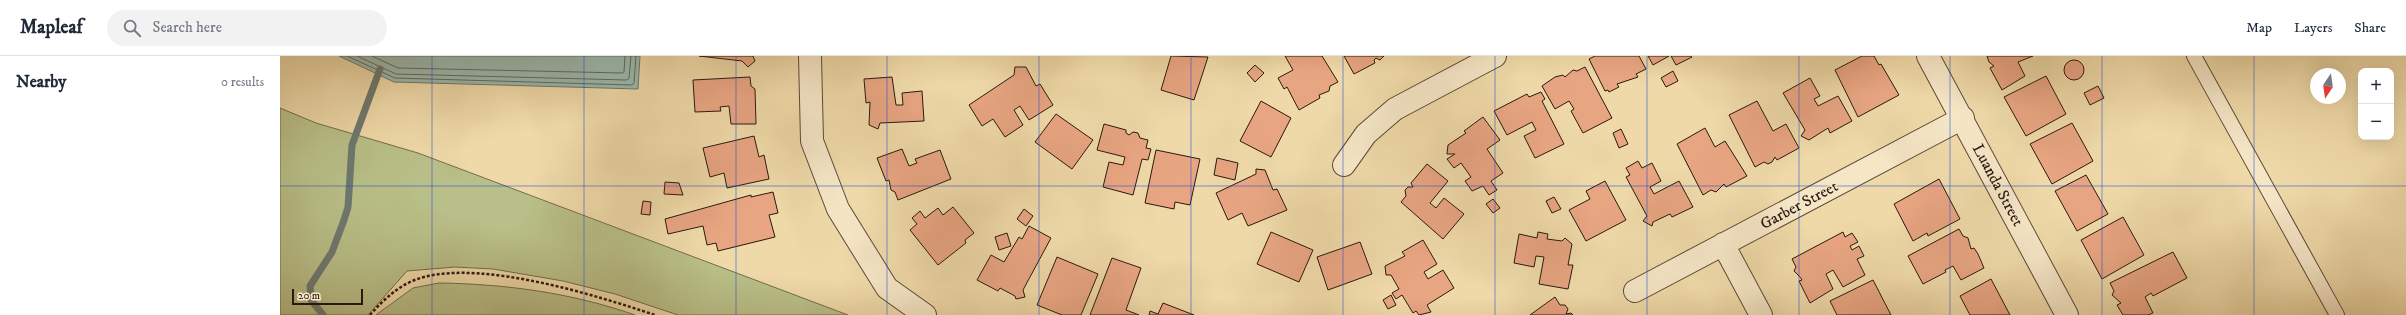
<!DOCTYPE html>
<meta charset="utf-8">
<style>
body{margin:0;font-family:"IM FELL DW Pica",serif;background:#f2f2f3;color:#1f2937}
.controls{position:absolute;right:12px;top:12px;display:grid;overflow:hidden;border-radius:8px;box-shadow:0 4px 16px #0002}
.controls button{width:36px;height:36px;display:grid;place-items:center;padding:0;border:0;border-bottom:1px solid #e0e1e3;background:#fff;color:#1f2937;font:20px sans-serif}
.compass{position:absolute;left:2030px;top:12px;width:36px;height:36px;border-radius:50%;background:#fff;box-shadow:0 4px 16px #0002;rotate:193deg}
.scale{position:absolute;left:12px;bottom:10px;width:71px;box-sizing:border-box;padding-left:4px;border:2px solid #2b1811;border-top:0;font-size:11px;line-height:14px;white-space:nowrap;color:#2b1811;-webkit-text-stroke:3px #f5e6c6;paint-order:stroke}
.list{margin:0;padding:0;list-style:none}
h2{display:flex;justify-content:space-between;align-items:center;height:52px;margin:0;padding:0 16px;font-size:17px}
h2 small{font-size:13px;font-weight:400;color:#747a83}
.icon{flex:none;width:22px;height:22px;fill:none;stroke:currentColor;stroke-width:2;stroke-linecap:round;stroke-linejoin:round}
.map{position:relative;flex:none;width:2126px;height:259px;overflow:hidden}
header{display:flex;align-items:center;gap:24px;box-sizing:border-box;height:56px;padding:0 20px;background:#fff;border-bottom:1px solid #e0e1e3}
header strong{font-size:19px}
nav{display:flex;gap:22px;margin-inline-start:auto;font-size:14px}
.search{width:280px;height:36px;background:#f2f2f3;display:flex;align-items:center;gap:10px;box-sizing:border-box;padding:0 14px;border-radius:22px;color:#747a83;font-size:15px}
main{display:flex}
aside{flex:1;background:#fff}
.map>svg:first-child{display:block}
.green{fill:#b9bf88;stroke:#726c4c}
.water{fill:#9bb9af;stroke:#6e7970}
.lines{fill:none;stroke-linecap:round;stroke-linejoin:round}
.shore{stroke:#636860;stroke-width:1}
.stream{stroke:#6e7970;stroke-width:7}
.building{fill:#e8a582;stroke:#2b1811}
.service-casing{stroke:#5c4837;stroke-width:16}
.minor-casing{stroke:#5c4837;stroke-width:24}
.path{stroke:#2b1811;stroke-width:2.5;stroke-dasharray:3 2;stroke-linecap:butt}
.service{stroke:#f5e6c6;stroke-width:14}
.minor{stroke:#f5e6c6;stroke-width:22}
.grid{fill:none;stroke:#1d4ed8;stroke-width:1;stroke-opacity:0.55}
.labels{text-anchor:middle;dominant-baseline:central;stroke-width:3;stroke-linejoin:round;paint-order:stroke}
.street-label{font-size:16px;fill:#2b1811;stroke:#f5e6c6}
</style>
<header>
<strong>Mapleaf</strong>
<div class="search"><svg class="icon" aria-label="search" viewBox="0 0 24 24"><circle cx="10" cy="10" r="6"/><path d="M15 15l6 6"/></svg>Search here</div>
<nav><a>Map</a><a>Layers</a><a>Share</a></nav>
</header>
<main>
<aside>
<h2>Nearby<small>0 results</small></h2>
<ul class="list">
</ul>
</aside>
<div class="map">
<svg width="2126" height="259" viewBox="0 0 2126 259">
<rect width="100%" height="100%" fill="#efd9a8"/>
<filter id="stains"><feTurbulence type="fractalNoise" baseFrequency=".005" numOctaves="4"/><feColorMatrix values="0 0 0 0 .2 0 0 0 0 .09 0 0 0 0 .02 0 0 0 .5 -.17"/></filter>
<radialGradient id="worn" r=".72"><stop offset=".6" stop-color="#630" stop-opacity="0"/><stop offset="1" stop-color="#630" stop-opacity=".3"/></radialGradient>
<path class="green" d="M 0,52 L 36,67 L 138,97 L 568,259 L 398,259 L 335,238 L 283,225 L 213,213 L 175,211 L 127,215 L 88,259 L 0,259 Z
M 159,227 C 226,228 292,237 355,259 L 96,259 L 133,232 Z"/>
<path class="water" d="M 59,0 L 360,0 L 358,33 L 114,26 Z"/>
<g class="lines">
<path class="shore" d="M 67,0 L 115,22 L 352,29 L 354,27 L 356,0
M 77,0 L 116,18 L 347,24 L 349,22 L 351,0
M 92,0 L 118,12 L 342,17 L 344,16 L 345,0"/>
<path class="stream" d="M 43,259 L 31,244 L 30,230 L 52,196 L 64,164 L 68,151 L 72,89 L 100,13"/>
</g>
<path class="building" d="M 419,0 L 473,0 L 475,5 L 468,11 L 462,5 Z
M 891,0 L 928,1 L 914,44 L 881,34 Z
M 1005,0 L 1042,0 L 1058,26 L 1050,30 L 1049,35 L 1039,39 L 1040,42 L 1019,54 L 1007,31 L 1004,33 L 998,22 L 1013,14 Z
M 1064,0 L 1104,0 L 1100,4 L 1096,2 L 1094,4 L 1095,7 L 1074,18 Z
M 1315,0 L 1359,0 L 1366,13 L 1356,18 L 1358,21 L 1337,28 L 1339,31 L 1329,36 L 1328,34 L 1325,35 L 1309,3 Z
M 1368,0 L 1389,0 L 1373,9 Z
M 1391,0 L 1411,0 L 1412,1 L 1396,9 Z
M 1582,0 L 1594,0 L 1599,9 L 1601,8 L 1619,39 L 1578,61 L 1555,14 Z
M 1707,0 L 1753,0 L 1738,6 L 1745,20 L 1722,34 L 1710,12 L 1714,10 L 1709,6 Z
M1784 14a10 10 0 1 1 20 0a10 10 0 1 1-20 0Z
M 975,9 L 984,17 L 975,26 L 967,17 Z
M 735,11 L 746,11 L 756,30 L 760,28 L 773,49 L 749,64 L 740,50 L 734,54 L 743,69 L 725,81 L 713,63 L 702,70 L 689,49 L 734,19 Z
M 1305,11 L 1332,62 L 1303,77 L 1291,55 L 1294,53 L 1289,45 L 1275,53 L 1262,30 L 1275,21 L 1283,19 L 1285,21 L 1293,14 L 1297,15 Z
M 1393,15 L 1398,25 L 1386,31 L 1381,22 Z
M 1766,20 L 1786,58 L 1746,80 L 1724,41 Z
M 470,21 L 471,30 L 475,33 L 476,68 L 451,68 L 449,50 L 440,51 L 441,55 L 415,56 L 413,24 Z
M 612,21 L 616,49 L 623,49 L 622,37 L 642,35 L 644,65 L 600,67 L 598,73 L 589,69 L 590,46 L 586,47 L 584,23 Z
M 1530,22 L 1540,40 L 1534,43 L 1538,50 L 1558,40 L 1572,65 L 1550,77 L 1548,72 L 1529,84 L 1521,80 L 1525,74 L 1503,37 Z
M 1818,30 L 1824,42 L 1810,49 L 1804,37 Z
M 1261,36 L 1265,43 L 1262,45 L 1284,88 L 1255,102 L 1244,80 L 1256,74 L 1252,66 L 1227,79 L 1214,55 L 1247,38 L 1249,41 Z
M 981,45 L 1011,62 L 991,101 L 960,85 Z
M 1477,45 L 1493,75 L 1506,68 L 1519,92 L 1497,104 L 1495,101 L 1492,106 L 1488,108 L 1484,106 L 1475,111 L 1449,59 Z
M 776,58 L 813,84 L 792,113 L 755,86 Z
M 1203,61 L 1220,84 L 1207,93 L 1223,117 L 1211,125 L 1217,134 L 1209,139 L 1203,130 L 1192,135 L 1185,125 L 1191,121 L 1181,107 L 1174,112 L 1167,103 L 1175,98 L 1167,98 L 1168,89 L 1186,77 L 1184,75 Z
M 1792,67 L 1813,105 L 1772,128 L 1750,88 Z
M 824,68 L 846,74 L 846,77 L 849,79 L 853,76 L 858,77 L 860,82 L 868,84 L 866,92 L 871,93 L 868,104 L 862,103 L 853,139 L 823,131 L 829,106 L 843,109 L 845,101 L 817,94 Z
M 1425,72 L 1435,91 L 1445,85 L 1467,120 L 1446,131 L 1444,128 L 1436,136 L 1431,134 L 1423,139 L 1397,88 Z
M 1341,73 L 1348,88 L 1339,92 L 1333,77 Z
M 474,80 L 479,101 L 484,99 L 489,123 L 447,132 L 444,117 L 430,121 L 423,92 Z
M 622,93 L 629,110 L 637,107 L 635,103 L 660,94 L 671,123 L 618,144 L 615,136 L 611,134 L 609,124 L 606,125 L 597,102 Z
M 876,94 L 920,103 L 910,149 L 895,146 L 894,153 L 865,147 Z
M 937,102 L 958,107 L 955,124 L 934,119 Z
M 1358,105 L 1362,112 L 1372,107 L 1381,125 L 1370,131 L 1374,138 L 1399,125 L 1413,151 L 1392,161 L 1390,158 L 1373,166 L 1372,170 L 1363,165 L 1367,160 L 1346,121 L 1350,119 L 1346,112 Z
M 1147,108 L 1168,125 L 1150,147 L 1156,152 L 1164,142 L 1184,158 L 1163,183 L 1121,146 L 1126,140 L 1125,134 L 1128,131 L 1133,131 L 1131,127 Z
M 976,113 L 985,114 L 993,134 L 997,133 L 1007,154 L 968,170 L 962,157 L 948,164 L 936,137 L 976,118 Z
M 1806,119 L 1828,158 L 1797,175 L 1775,135 Z
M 1659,123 L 1680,163 L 1648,180 L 1647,177 L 1633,185 L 1614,148 Z
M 1325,125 L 1346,164 L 1306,185 L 1289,154 L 1310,143 L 1306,135 Z
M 385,126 L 399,127 L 403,139 L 384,138 Z
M 493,136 L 498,157 L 489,159 L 495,181 L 438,195 L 436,187 L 427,189 L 423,170 L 388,178 L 385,163 L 471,139 L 471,141 Z
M 1274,141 L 1281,153 L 1272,157 L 1266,145 Z
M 1213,143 L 1220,152 L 1213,157 L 1206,148 Z
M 363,145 L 371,146 L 370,159 L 361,158 Z
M 673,151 L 694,177 L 685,184 L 686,187 L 658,209 L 630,174 L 637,168 L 632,162 L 640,155 L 645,162 L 658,152 L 663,159 Z
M 744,153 L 753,160 L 746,170 L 737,163 Z
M 1843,161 L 1864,199 L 1822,223 L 1801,184 Z
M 749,170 L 771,182 L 743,234 L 745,241 L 736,243 L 735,240 L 720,232 L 718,235 L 697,224 L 711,199 L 724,206 L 739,181 L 742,183 Z
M 1679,173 L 1683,180 L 1688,182 L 1691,193 L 1694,192 L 1698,198 L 1704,212 L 1681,224 L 1673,210 L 1665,214 L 1666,216 L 1643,228 L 1628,200 Z
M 991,176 L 1033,194 L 1019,226 L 977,208 Z
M 1258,176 L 1268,178 L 1267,183 L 1282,185 L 1285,182 L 1292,188 L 1288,209 L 1293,209 L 1288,233 L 1259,228 L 1264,201 L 1256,200 L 1254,211 L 1234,207 L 1239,178 L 1257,182 Z
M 1563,176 L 1565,181 L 1572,177 L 1578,186 L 1570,190 L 1572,194 L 1579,190 L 1584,200 L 1577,203 L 1585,219 L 1563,231 L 1553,214 L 1546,218 L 1553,233 L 1530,247 L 1519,225 L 1522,224 L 1520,221 L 1514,215 L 1516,211 L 1512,203 Z
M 727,177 L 731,190 L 719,194 L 715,181 Z
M 1143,184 L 1157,208 L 1144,216 L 1148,223 L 1163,214 L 1174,232 L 1147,249 L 1151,256 L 1139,259 L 1136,255 L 1133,257 L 1122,239 L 1116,243 L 1112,237 L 1119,233 L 1111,219 L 1106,219 L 1105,210 L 1125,200 L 1122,196 Z
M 1080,186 L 1092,218 L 1048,234 L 1037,201 Z
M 1893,196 L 1907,222 L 1873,240 L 1871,237 L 1865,241 L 1873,257 L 1868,259 L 1843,259 L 1837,249 L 1841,247 L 1832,239 L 1834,235 L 1830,227 Z
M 777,201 L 818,218 L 801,259 L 782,259 L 757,249 Z
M 832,202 L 861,212 L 846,254 L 859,259 L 810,259 Z
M 1711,223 L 1730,259 L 1690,259 L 1680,240 Z
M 1593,224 L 1611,259 L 1557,259 L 1550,245 Z
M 1111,239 L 1116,249 L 1108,253 L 1103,244 Z
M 1275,241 L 1280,249 L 1285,249 L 1288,253 L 1286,258 L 1291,257 L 1293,259 L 1250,259 Z
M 883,247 L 914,259 L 869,259 L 870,255 L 878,258 Z"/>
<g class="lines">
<defs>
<path id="service" d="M 1914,0 L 2057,259"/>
<path id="minor" d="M 530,0 L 532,85 L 558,153 L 607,232 L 645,259
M 1648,0 L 1787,259
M 1064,109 L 1086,78 L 1115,53 L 1215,0
M 1443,188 L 1481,259
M 1355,235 L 1683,62"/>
</defs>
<use href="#service" class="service-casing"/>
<use href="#minor" class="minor-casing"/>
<path class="path" d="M 90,259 C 105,242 121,227 144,221 C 206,205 315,239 375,259"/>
<use href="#service" class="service"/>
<use href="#minor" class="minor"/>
</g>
<path class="grid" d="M 152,0 L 152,259M 304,0 L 304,259M 456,0 L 456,259M 607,0 L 607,259M 759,0 L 759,259M 911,0 L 911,259M 1063,0 L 1063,259M 1215,0 L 1215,259M 1367,0 L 1367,259M 1519,0 L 1519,259M 1670,0 L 1670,259M 1822,0 L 1822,259M 1974,0 L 1974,259M 0,130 L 2126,130"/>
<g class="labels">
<g class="street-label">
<text transform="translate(1718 129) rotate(62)">Luanda Street</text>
<text transform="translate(1519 149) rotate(-28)">Garber Street</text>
</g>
</g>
<rect width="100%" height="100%" filter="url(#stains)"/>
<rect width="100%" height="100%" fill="url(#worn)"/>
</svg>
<div class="controls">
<button>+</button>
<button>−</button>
</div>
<svg class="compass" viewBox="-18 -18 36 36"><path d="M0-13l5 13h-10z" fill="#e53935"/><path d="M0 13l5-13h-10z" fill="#747a83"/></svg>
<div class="scale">20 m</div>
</div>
</main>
